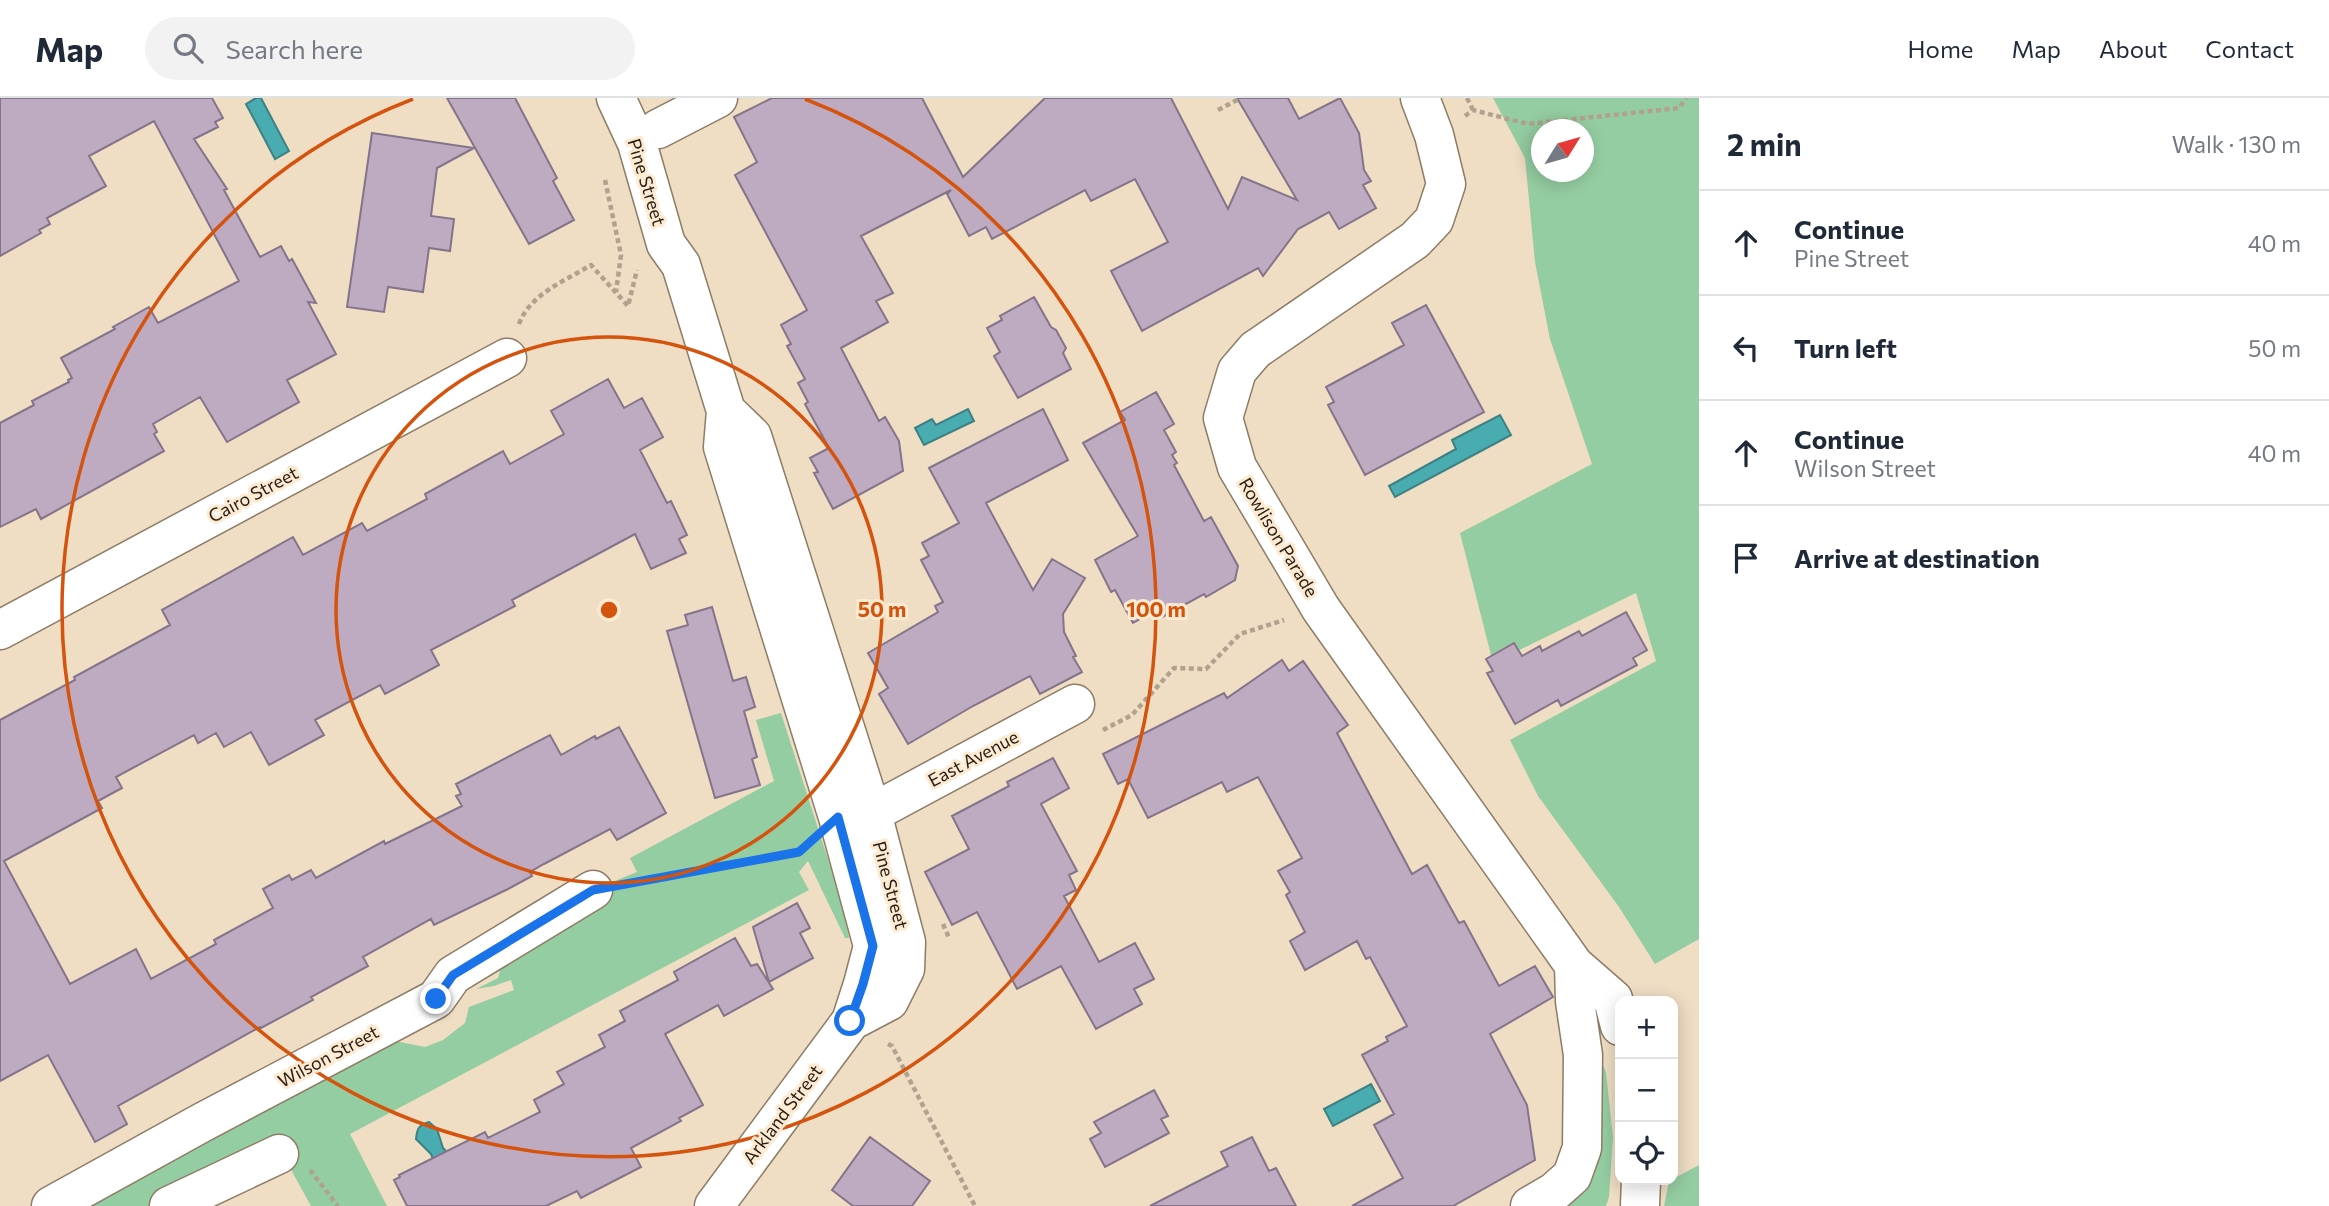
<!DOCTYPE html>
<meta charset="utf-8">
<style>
body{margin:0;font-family:Commissioner,sans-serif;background:#f2f2f3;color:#1f2937}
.controls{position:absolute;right:21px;bottom:21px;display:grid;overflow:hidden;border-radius:14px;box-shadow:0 4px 18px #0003}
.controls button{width:63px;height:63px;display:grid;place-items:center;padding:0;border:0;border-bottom:2px solid #e0e1e3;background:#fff;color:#1f2937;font:35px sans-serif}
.compass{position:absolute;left:1531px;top:21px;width:63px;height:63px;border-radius:50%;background:#fff;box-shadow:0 4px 18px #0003;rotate:53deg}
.stop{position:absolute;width:21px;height:21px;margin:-16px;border:5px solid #1a73e8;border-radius:50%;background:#fff}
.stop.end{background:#1a73e8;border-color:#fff;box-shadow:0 2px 7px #0008}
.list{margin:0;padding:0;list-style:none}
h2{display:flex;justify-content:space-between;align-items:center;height:91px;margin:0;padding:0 28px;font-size:30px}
h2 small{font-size:23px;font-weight:400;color:#747a83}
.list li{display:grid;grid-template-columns:46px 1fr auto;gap:21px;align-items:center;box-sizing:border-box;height:105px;padding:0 28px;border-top:2px solid #e0e1e3}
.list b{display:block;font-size:26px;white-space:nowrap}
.list p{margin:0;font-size:23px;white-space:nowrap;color:#747a83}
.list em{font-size:23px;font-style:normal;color:#747a83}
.icon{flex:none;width:38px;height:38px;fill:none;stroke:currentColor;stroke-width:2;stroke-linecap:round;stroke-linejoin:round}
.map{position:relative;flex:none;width:1699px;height:1108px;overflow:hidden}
header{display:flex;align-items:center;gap:42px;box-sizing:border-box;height:98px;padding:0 35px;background:#fff;border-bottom:2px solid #e0e1e3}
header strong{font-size:33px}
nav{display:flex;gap:38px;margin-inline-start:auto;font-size:24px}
.search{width:490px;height:63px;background:#f2f2f3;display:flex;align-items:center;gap:18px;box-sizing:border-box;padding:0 24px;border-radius:38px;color:#747a83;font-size:26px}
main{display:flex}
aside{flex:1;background:#fff}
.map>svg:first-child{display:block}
.green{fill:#95cda2;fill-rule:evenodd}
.water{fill:#49acb0;stroke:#3e8182;stroke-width:2}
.building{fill:#beabc2;stroke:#857489;stroke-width:2}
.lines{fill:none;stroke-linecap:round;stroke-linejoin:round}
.minor-casing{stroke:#8d7c66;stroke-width:41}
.path{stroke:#b0a28e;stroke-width:4.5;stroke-dasharray:5 3.5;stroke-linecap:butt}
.minor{stroke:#fff;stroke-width:38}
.route{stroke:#1a73e8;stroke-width:9}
.ring{fill:none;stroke:#d4530d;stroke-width:3.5}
.labels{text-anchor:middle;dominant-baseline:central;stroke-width:6;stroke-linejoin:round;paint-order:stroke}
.street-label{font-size:18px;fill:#251e15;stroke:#fdead1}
.centre{fill:#d4530d;stroke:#fdead1;stroke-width:3.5}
.ring-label{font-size:21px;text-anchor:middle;font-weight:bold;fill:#d4530d;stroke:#fdead1;stroke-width:6;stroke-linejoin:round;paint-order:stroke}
</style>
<header>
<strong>Map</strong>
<div class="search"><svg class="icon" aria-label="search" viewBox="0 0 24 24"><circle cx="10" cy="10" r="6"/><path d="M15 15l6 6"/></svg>Search here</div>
<nav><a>Home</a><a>Map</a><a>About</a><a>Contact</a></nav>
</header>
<main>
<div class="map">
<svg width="1699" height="1108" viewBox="0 0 1699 1108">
<rect width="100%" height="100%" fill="#efddc4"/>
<path class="green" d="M 1493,0 L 1699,0 L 1699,841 L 1655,866 L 1619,809 L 1538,698 L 1510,642 L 1656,563 L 1636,495 L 1493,565 L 1460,435 L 1592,366 L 1550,241 L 1535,164 L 1525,60 ZM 1542,32 L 1584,32 L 1584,74 L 1542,74 Z
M 781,615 L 843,808 L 849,840 L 845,840 L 808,763 L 799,774 L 809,792 L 350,1036 L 387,1108 L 311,1108 L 289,1068 L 214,1108 L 83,1108 L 395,943 L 425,949 L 443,942 L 465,925 L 469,909 L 514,892 L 511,882 L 494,888 L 476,891 L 498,880 L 502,865 L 588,814 L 612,784 L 637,774 L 630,760 L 774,683 L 756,622 Z
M 1591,939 L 1606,974 L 1613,1039 L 1609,1099 L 1606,1108 L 1562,1108 Z
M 1699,1067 L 1699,1108 L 1664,1108 L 1669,1083 Z"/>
<path class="water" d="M 256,0 L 261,0 L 289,53 L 275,61 L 246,6 Z
M 968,311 L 974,323 L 924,347 L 915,330 L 932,321 L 936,327 Z
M 1500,317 L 1511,337 L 1395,399 L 1389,388 L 1456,351 L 1452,342 Z
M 1371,986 L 1380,1003 L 1333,1028 L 1324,1011 Z
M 429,1024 L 437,1031 L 443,1050 L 452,1059 L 434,1064 L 431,1056 L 416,1041 C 417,1030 419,1027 429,1024 Z"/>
<path class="building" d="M 0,0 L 212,0 L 223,20 L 215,24 L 218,29 L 194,41 L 227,91 L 224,92 L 260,159 L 281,148 L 289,163 L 292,161 L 316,205 L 308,204 L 336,256 L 287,282 L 299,304 L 227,344 L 200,299 L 153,326 L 157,334 L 154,336 L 164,353 L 41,421 L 36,411 L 0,429 L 0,325 L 34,307 L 32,303 L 69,284 L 68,282 L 72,280 L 61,260 L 115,231 L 113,229 L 149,209 L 158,225 L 239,183 L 154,23 L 89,58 L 106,88 L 47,120 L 50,126 L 39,132 L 41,135 L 0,158 Z
M 447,0 L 515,0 L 557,80 L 553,83 L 574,122 L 529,146 Z
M 772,0 L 922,0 L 963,79 L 1045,0 L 1171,0 L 1228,111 L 1242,79 L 1297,102 L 1237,0 L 1288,0 L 1299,21 L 1340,0 L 1359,35 L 1364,72 L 1371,83 L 1363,87 L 1376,110 L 1339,131 L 1329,114 L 1298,131 L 1263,178 L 1258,170 L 1142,233 L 1111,173 L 1168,144 L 1135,81 L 1091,103 L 1085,92 L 992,141 L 986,129 L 969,138 L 947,96 L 951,92 L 861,138 L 893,195 L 876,203 L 888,224 L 841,250 L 879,323 L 885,319 L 899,343 L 903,373 L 833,411 L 814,375 L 818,374 L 810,360 L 829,350 L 805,306 L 808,304 L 798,285 L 805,281 L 787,248 L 791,246 L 781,227 L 807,212 L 735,77 L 757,64 L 734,19 Z
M 372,35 L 474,50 L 437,70 L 431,118 L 454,121 L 450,153 L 429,150 L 423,194 L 388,189 L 384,214 L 347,209 Z
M 1034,199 L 1051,229 L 1056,232 L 1066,250 L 1063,255 L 1071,271 L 1018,300 L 994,258 L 1000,254 L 987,230 L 1002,222 L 1000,218 Z
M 1426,207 L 1484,314 L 1365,377 L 1328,307 L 1334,304 L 1326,289 L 1404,247 L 1392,225 Z
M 608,281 L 624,310 L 642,300 L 663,339 L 640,352 L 667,405 L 671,403 L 687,437 L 679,441 L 686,455 L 651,471 L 635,436 L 512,502 L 515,508 L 431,552 L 439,567 L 385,596 L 380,587 L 315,622 L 324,637 L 269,667 L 251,634 L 224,649 L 216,635 L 198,645 L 194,637 L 116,679 L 122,690 L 98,703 L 102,710 L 4,763 L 70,886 L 136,851 L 151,881 L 216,846 L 214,842 L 273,810 L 263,791 L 289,777 L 292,782 L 311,772 L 316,780 L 384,743 L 385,746 L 462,708 L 456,698 L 461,696 L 456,686 L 550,637 L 561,657 L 595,638 L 596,641 L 619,629 L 666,715 L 617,742 L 610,731 L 544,766 L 530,774 L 532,778 L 508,791 L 434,827 L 431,821 L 363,859 L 368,868 L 311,899 L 313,902 L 261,930 L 260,929 L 118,1008 L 127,1026 L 95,1044 L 48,957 L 0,983 L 0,622 L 75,582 L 74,579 L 170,527 L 162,512 L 293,439 L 303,457 L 362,425 L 367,433 L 427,401 L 425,396 L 503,353 L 510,366 L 564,336 L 551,313 Z
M 1156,294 L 1174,326 L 1164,332 L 1176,354 L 1172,357 L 1177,365 L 1174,367 L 1204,423 L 1211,419 L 1238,468 L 1235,482 L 1206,499 L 1204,496 L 1162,519 L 1158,511 L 1133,525 L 1115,492 L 1111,494 L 1095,462 L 1138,438 L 1083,345 L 1125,322 L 1120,314 Z
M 1043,311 L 1068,362 L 986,405 L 1033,492 L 1052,461 L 1085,480 L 1063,516 L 1064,534 L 1076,558 L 1073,559 L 1082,574 L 1040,596 L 1030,578 L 973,608 L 908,646 L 879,596 L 888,590 L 868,555 L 938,514 L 935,508 L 943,504 L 921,462 L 929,458 L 922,445 L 959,425 L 929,370 Z
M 712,509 L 733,583 L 746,579 L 755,609 L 744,613 L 757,659 L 752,661 L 760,687 L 715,700 L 667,533 L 688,527 L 685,517 Z
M 1626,514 L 1647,552 L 1633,560 L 1637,567 L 1561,608 L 1558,602 L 1515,626 L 1487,575 L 1493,573 L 1486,561 L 1514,545 L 1522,558 L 1540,548 L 1542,553 L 1579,533 L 1582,538 Z
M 1282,562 L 1289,573 L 1303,563 L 1348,627 L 1337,635 L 1412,776 L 1427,767 L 1459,825 L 1464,823 L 1499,888 L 1535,868 L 1553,899 L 1490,936 L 1527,1007 L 1535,1062 L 1453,1108 L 1352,1108 L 1403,1080 L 1374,1027 L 1394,1016 L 1362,957 L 1388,943 L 1386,939 L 1407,928 L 1370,859 L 1366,861 L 1357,843 L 1305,872 L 1290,843 L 1305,834 L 1286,797 L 1290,794 L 1278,773 L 1302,760 L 1258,679 L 1227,694 L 1222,684 L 1148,720 L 1128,681 L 1118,686 L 1103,656 L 1224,595 L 1227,600 Z
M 1053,660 L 1069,690 L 1041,706 L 1077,773 L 1069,777 L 1076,792 L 1064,798 L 1099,864 L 1135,845 L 1154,881 L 1134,891 L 1142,906 L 1096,931 L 1061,868 L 1017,891 L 977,814 L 952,827 L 925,774 L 969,751 L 952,718 L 1009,688 L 1007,684 Z
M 797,805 L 810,830 L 800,835 L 813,860 L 769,884 L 753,829 Z
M 735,840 L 751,868 L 757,866 L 773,891 L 724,918 L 718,907 L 665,936 L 703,1007 L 679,1020 L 681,1023 L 631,1050 L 641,1069 L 581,1100 L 577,1093 L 546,1108 L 407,1108 L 394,1082 L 400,1079 L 399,1077 L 485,1034 L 488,1040 L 540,1014 L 534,1002 L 564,986 L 557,974 L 605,949 L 599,937 L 625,923 L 620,913 L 678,882 L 674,874 Z
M 1154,992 L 1168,1018 L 1161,1021 L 1169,1035 L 1105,1069 L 1090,1041 L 1101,1035 L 1094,1024 Z
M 870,1039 L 930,1083 L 912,1108 L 853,1108 L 832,1092 Z
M 1252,1039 L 1269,1073 L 1276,1070 L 1296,1108 L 1150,1108 L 1228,1068 L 1221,1054 Z"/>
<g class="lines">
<defs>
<path id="minor" d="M 616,0 L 637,45 L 666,146 L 681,167 L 726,313 L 723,349 L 838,719 L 873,848 L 863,886 L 851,923 L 714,1108
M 1420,0 L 1434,37 L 1446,86 L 1434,122 L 1415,142 L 1255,252 L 1237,273 L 1223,320 L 1237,369 L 1321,511 L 1574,867 L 1613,901 L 1620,928
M 658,31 L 718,0
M 726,313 L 752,338 L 872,715 L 906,844 L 905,871 L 889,903 L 851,923
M 0,532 L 507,260
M 872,715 L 1075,606
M 51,1108 L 203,1024 L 436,901 L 453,877 L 593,792
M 169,1108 L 279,1056
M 1530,1108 L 1554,1094 L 1572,1078 L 1582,1050 L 1583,957 L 1575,903 L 1574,867
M 1640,1108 L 1641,1082"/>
</defs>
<use href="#minor" class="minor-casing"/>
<path class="path" d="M 1467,0 L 1473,12
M 1218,12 L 1239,1
M 1465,18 L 1473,12 L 1528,26 L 1679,10 L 1686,0
M 605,82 L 621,157 L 616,194
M 519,226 C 530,196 565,183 591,167 L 628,208 L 637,172
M 1103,632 L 1132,617 L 1174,570 L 1206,571 L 1240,536 L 1284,522
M 628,785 L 799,754 L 806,748
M 943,826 L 949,840
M 888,946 L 892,948 L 975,1108
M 310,1072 L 338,1108"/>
<use href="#minor" class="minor"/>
</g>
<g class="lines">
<path class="route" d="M 436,901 L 453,877 L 593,792 L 799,754 L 838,719 L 873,848 L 863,886 L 850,923"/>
</g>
<g class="ring">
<circle cx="609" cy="512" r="273"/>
<path d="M805 1A547 547 0 1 1 413 1"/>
</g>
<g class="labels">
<g class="street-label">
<text transform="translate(647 84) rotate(73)">Pine Street</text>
<text transform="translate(253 396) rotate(-28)">Cairo Street</text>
<text transform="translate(1279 439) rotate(59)">Rowlison Parade</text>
<text transform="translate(973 660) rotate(-28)">East Avenue</text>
<text transform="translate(891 787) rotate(75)">Pine Street</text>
<text transform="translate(328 958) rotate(-28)">Wilson Street</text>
<text transform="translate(782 1016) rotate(-53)">Arkland Street</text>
</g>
</g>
<circle cx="609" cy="512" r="10" class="centre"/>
<g class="ring-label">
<text x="882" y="519">50 m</text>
<text x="1156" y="519">100 m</text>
</g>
</svg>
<div class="controls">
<button>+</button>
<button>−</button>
<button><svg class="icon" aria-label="locate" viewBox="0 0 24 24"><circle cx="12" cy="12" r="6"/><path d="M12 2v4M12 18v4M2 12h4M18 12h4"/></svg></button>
</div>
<svg class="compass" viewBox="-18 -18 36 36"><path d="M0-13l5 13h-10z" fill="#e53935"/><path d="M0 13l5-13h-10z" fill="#747a83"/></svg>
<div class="stop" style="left:850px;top:923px"></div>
<div class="stop end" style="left:436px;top:901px"></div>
</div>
<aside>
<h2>2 min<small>Walk · 130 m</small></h2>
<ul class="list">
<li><svg class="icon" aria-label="ahead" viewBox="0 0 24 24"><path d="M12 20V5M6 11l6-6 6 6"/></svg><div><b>Continue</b><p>Pine Street</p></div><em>40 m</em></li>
<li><svg class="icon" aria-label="left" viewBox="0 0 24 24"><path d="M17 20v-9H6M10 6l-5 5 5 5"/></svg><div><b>Turn left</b></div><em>50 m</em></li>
<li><svg class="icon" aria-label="ahead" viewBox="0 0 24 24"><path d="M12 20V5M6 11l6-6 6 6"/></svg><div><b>Continue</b><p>Wilson Street</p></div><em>40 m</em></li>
<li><svg class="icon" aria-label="arrive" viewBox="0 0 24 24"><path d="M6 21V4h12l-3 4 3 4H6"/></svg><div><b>Arrive at destination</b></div></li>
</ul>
</aside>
</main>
